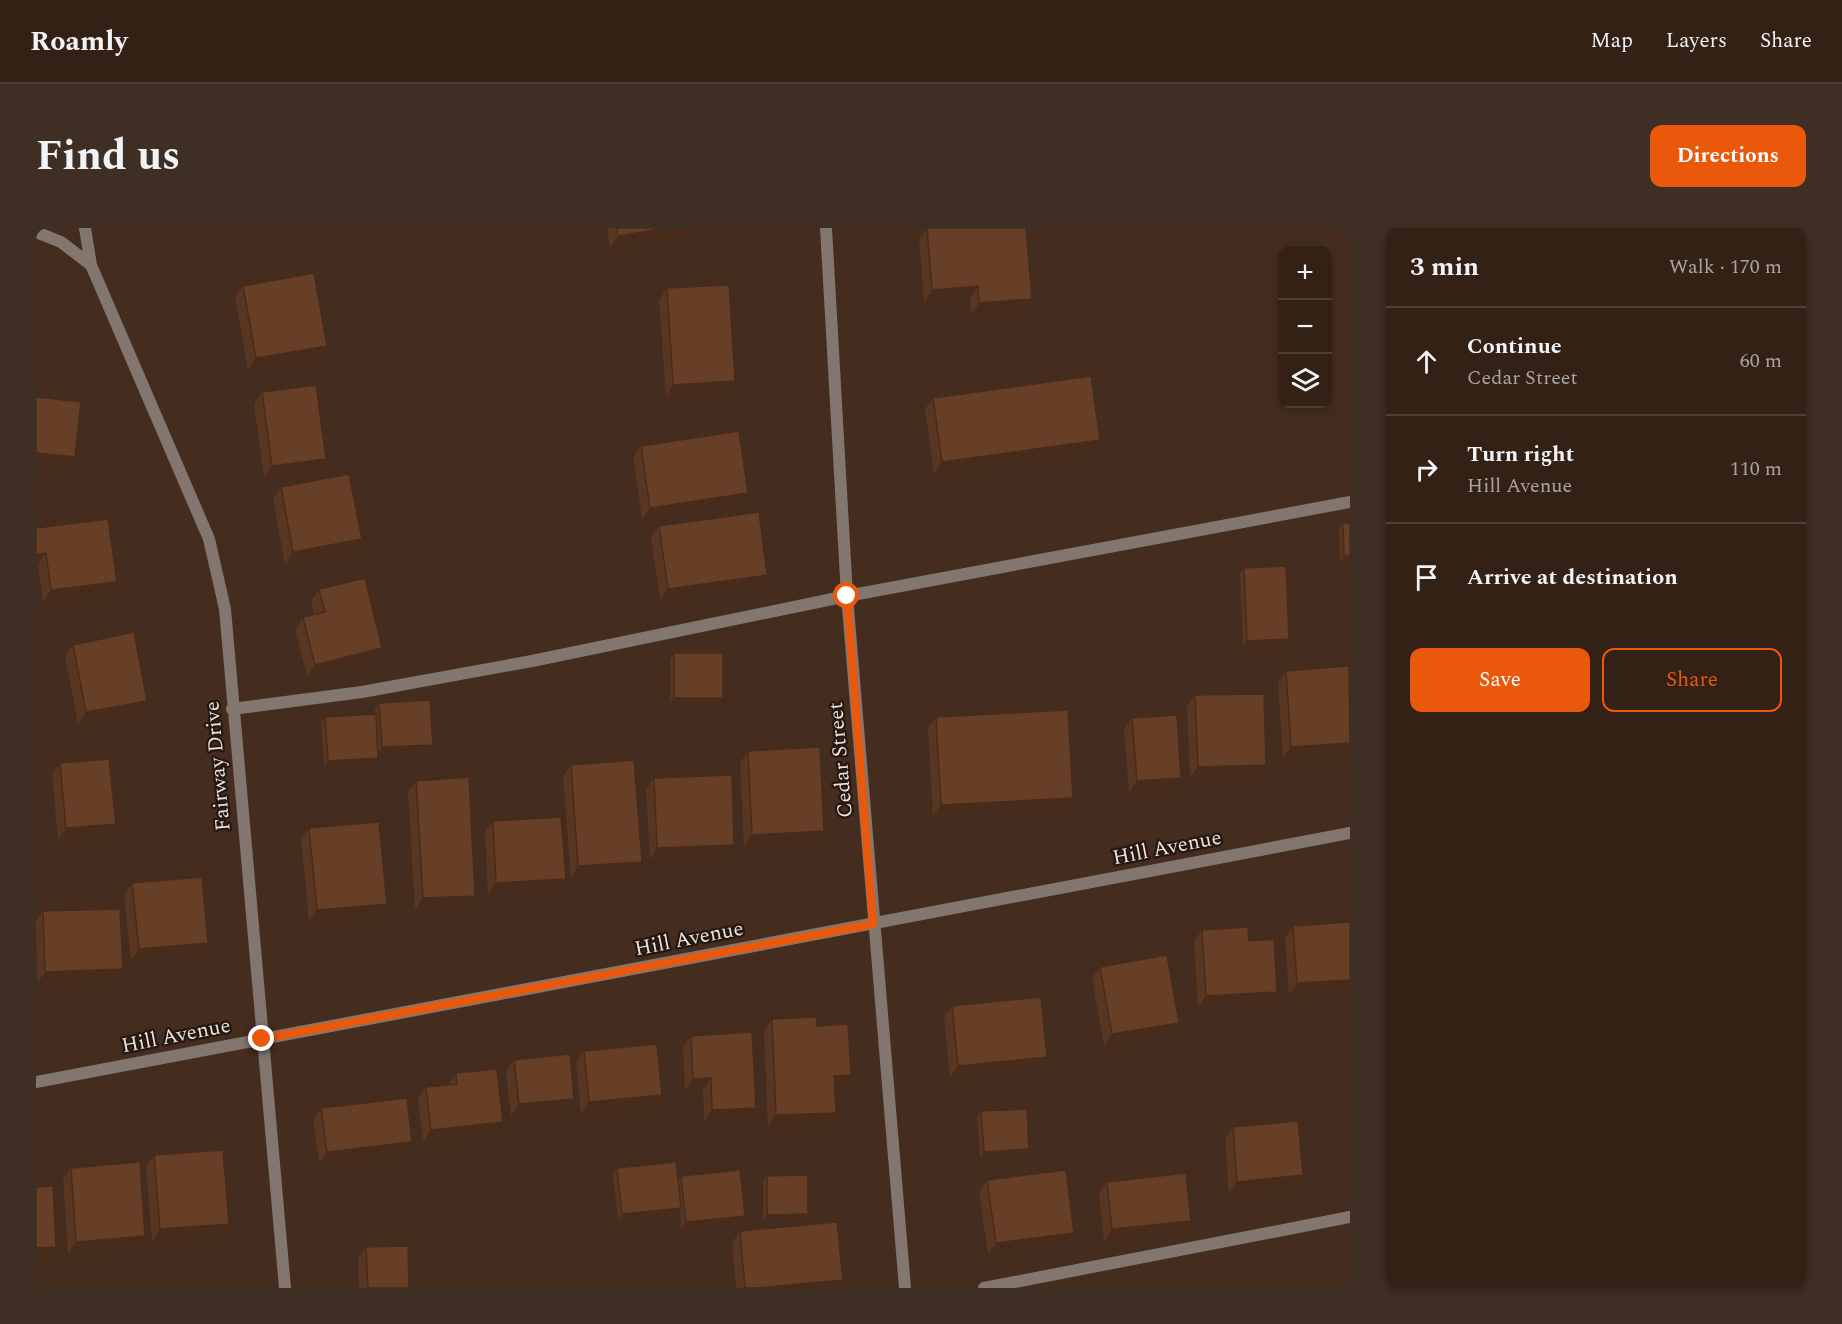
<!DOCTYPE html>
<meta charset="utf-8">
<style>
body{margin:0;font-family:Spectral,serif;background:#3e2e23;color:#f1f3f6}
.controls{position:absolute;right:18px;top:18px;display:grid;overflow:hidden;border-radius:12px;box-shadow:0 3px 9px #0003}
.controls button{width:54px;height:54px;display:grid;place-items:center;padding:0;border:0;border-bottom:2px solid #4e3e35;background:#332116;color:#f1f3f6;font:30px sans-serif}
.stop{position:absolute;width:18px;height:18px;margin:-14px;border:4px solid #ea580c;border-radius:50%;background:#fff}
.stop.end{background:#ea580c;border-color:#fff;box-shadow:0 2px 6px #0008}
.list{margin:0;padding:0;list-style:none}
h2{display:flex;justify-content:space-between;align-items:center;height:78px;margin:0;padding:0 24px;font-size:26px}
h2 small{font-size:20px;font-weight:400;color:#a9a3a1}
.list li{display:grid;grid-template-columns:39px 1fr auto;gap:18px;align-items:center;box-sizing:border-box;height:108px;padding:0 24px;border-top:2px solid #4e3e35}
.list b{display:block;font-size:22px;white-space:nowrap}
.list p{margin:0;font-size:20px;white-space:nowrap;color:#a9a3a1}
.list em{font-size:20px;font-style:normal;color:#a9a3a1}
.actions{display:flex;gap:12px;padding:18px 24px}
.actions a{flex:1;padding:14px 0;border:2px solid #ea580c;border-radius:12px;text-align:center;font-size:21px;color:#ea580c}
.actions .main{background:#ea580c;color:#fff}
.icon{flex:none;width:33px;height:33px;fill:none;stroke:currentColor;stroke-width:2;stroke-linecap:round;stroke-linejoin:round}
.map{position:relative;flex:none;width:1314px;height:1060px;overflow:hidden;border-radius:12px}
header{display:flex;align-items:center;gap:36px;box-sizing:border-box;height:84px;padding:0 30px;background:#332116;border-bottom:2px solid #4e3e35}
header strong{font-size:28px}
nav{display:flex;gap:33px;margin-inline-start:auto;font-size:21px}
.intro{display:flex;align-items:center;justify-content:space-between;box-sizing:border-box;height:144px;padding:0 36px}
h1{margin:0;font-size:42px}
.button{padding:15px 27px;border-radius:12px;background:#ea580c;color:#fff;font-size:21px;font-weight:700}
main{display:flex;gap:36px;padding:0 36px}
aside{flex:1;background:#332116;border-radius:12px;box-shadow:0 3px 9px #0003}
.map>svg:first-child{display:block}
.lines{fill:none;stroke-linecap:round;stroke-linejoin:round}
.service{stroke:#82766e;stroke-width:12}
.minor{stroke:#82766e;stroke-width:12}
.wall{fill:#593622}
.shaded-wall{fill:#482c1b}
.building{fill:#673f27;stroke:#482c1b;stroke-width:1.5}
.route{stroke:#ea580c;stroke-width:8}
.labels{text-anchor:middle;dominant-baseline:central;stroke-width:4.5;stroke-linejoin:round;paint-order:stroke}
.street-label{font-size:21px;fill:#f1e1d8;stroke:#221811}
</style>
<header>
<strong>Roamly</strong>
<nav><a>Map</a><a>Layers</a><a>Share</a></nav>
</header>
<div class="intro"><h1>Find us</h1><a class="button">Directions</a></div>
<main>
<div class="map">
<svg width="1314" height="1060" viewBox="0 0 1314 1060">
<rect width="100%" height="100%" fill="#442c1e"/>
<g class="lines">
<path class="service" d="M 196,481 L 326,464 L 496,433 L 811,368 L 1314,274
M 948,1060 L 1314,989"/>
<path class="minor" d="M 49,0 L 55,37 L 173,311 L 189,381 L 249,1060
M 790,0 L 811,368 L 869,1060
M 0,4 L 25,14 L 55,37
M 0,854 L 1314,605"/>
</g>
<path class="wall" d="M 571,0 L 670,0 L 667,4 L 574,19 Z
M 891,0 L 988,82 L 935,87 L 934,70 L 888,74 L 883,11 Z
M 207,58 L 291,118 L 283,129 L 212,141 L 199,69 Z
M 631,60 L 691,164 L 630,168 L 623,72 Z
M 226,164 L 290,231 L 282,242 L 228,249 L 218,176 Z
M 897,170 L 1056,223 L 898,245 L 889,181 Z
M 605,218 L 704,277 L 606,291 L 597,229 Z
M 245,259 L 318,323 L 249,336 L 237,271 Z
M 1307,295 L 1314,295 L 1314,334 L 1304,334 L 1303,301 Z
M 623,298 L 723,359 L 624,372 L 615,309 Z
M 0,300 L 81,354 L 73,365 L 7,374 L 2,336 L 0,337 Z
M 1208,340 L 1249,417 L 1207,418 L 1204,346 Z
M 283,361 L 338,431 L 271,448 L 259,401 L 267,389 L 278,387 L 275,373 Z
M 37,417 L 111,473 L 103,484 L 42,496 L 29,428 Z
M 638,425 L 687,470 L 683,476 L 634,476 L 634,431 Z
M 1250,443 L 1314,448 L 1314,521 L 1311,526 L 1247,530 L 1242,455 Z
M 1159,467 L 1230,537 L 1222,548 L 1154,550 L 1151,479 Z
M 343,475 L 393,522 L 342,525 L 338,535 L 288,539 L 285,494 L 289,489 L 339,486 L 339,481 Z
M 900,489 L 1029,581 L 897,588 L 892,500 Z
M 1096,490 L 1145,550 L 1137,561 L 1093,564 L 1088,501 Z
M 712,523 L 780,615 L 708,619 L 704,535 Z
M 24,535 L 80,596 L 72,607 L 22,611 L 16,546 Z
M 535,537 L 598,645 L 535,650 L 527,548 Z
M 618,550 L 690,628 L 614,632 L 610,561 Z
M 380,553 L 439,668 L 431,679 L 379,682 L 372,564 Z
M 457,593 L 530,651 L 522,662 L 452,666 L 449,604 Z
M 273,600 L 343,687 L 273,693 L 265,611 Z
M 96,655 L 164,726 L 95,732 L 88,667 Z
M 7,683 L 79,752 L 1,755 L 0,693 Z
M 1314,694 L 1314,763 L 1253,767 L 1249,710 L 1257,698 Z
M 1166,702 L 1213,713 L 1234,775 L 1162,779 L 1158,713 Z
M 1064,739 L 1143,795 L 1135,806 L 1068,818 L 1056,750 Z
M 916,778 L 1003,840 L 914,849 L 908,789 Z
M 736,791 L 781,798 L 807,859 L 799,859 L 792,896 L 732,899 L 728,803 Z
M 655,808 L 712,891 L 668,893 L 667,862 L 649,862 L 647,819 Z
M 548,823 L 618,878 L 545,886 L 540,835 Z
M 478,832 L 538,871 L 530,883 L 475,888 L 470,843 Z
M 420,845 L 459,905 L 387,914 L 382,870 L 390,859 L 412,857 Z
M 285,880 L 368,926 L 283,935 L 277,891 Z
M 945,883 L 989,927 L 944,929 L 941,889 Z
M 1197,899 L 1267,947 L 1259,959 L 1193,965 L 1189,911 Z
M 118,927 L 193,996 L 185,1007 L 116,1013 L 110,939 Z
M 35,940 L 109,1008 L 101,1019 L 32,1025 L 27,951 Z
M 581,940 L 642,952 L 645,948 L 709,988 L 705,994 L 645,1000 L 644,982 L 641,986 L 582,992 L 577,946 Z
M 731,948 L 768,992 L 727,992 L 727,953 Z
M 951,952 L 1038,1005 L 1030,1016 L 952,1026 L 943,964 Z
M 1071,954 L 1147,1004 L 1068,1013 L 1063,965 Z
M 704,1003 L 801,1060 L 700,1060 L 696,1015 Z
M 330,1019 L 373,1060 L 323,1060 L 322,1031 Z"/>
<path class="shaded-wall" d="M 630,0 L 670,0 L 667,4 L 574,19 L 582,8 Z
M 942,58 L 934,70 L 888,74 L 896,62 Z
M 996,71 L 988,82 L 935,87 L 943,75 Z
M 291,118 L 283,129 L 212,141 L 220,130 Z
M 699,153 L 691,164 L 630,168 L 637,157 Z
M 1064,212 L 1056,223 L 898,245 L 906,234 Z
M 0,225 L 39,229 L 31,240 L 0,237 Z
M 290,231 L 282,242 L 228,249 L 236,238 Z
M 712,265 L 704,277 L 606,291 L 614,280 Z
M 326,311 L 318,323 L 249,336 L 257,324 Z
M 10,325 L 2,336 L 0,337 L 0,327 Z
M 1308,328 L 1314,328 L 1314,334 L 1304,334 Z
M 731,347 L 723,359 L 624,372 L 632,361 Z
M 81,354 L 73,365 L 7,374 L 15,362 Z
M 1253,411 L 1249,417 L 1207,418 L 1211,413 Z
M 346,420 L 338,431 L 271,448 L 279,437 Z
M 638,470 L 687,470 L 683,476 L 634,476 Z
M 111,473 L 103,484 L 42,496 L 50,484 Z
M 1314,515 L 1314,521 L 1311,526 L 1247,530 L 1255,519 Z
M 397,517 L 393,522 L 341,525 L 346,519 Z
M 342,530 L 338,535 L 288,539 L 292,533 Z
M 1230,537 L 1222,548 L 1154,550 L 1162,539 Z
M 1145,550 L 1137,561 L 1093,564 L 1101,553 Z
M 1037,570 L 1029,581 L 897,588 L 905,577 Z
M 80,596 L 72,607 L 22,611 L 30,600 Z
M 788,603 L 780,615 L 708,619 L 716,607 Z
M 698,617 L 690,628 L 614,632 L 621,620 Z
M 606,634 L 598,645 L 535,650 L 542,638 Z
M 530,651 L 522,662 L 452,666 L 460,655 Z
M 439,668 L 431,679 L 379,682 L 387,670 Z
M 351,676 L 343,687 L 273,693 L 281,682 Z
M 172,715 L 164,726 L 95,732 L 103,721 Z
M 87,741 L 79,752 L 1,755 L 9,744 Z
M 1314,752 L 1314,763 L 1253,767 L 1261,755 Z
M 1241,764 L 1234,775 L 1162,779 L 1170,768 Z
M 1143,795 L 1135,806 L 1068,818 L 1076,806 Z
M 1011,829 L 1003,840 L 914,849 L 922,838 Z
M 815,847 L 807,859 L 790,859 L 798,848 Z
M 675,850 L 667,862 L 649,862 L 657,851 Z
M 626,867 L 618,878 L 545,886 L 553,874 Z
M 538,871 L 530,883 L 475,888 L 483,876 Z
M 720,880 L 712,891 L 668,893 L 676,882 Z
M 800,885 L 792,896 L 732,899 L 740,887 Z
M 467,894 L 459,905 L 387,914 L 395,902 Z
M 376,914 L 368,926 L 283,935 L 291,924 Z
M 993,921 L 989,927 L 944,929 L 948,924 Z
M 1267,947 L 1259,959 L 1193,965 L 1201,954 Z
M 645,980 L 641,986 L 582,992 L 586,986 Z
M 772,986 L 768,992 L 727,992 L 731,987 Z
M 709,988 L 705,994 L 645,1000 L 650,994 Z
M 1155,993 L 1147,1004 L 1068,1013 L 1076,1001 Z
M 193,996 L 185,1007 L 116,1013 L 124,1001 Z
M 1038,1005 L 1030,1016 L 952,1026 L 960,1015 Z
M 109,1008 L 101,1019 L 32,1025 L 40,1014 Z
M 20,1019 L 12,1030 L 0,1031 L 0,1020 Z
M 807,1052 L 801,1060 L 721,1060 Z"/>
<path class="building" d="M 581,0 L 630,0 L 582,8 Z
M 891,0 L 990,0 L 996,71 L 943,75 L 942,58 L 896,62 Z
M 278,45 L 291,118 L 220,130 L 207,58 Z
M 693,57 L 699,153 L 637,157 L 631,60 Z
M 1055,148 L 1064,212 L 906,234 L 897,170 Z
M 280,157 L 290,231 L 236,238 L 226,164 Z
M 0,169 L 45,174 L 39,229 L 0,225 Z
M 703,203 L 712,265 L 614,280 L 605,218 Z
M 313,246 L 326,311 L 257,324 L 245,259 Z
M 723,284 L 731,347 L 632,361 L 623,298 Z
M 72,291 L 81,354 L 15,362 L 10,325 L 0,327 L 0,300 Z
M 1307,295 L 1314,295 L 1314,328 L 1308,328 Z
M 1250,338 L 1253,411 L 1211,413 L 1208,340 Z
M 329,350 L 346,420 L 279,437 L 267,389 L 289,384 L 283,361 Z
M 98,404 L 111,473 L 50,484 L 37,417 Z
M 638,425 L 687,425 L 687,470 L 638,470 Z
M 1313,438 L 1314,515 L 1255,519 L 1250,443 Z
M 1228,466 L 1230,537 L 1162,539 L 1159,467 Z
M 394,472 L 397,517 L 346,519 L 343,475 Z
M 1032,482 L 1037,570 L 905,577 L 900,489 Z
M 340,486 L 342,530 L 292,533 L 289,489 Z
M 1141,487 L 1145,550 L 1101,553 L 1096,490 Z
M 784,519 L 788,603 L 716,607 L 712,523 Z
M 73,531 L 80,596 L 30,600 L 24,535 Z
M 598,532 L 606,634 L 542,638 L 535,537 Z
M 696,547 L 698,617 L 621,620 L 618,550 Z
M 433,549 L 439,668 L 387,670 L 380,553 Z
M 525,589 L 530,651 L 460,655 L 457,593 Z
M 343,594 L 351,676 L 281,682 L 273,600 Z
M 166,649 L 172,715 L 103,721 L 96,655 Z
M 84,681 L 87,741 L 9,744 L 7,683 Z
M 1314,694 L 1314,752 L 1261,755 L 1257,698 Z
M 1212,699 L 1213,713 L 1238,711 L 1241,764 L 1170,768 L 1166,702 Z
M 1131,727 L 1143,795 L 1076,806 L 1064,739 Z
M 1005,769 L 1011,829 L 922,838 L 916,778 Z
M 781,789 L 781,798 L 812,796 L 815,847 L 798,848 L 800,885 L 740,887 L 736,791 Z
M 716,804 L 720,880 L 676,882 L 675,850 L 657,851 L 655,808 Z
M 621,816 L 626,867 L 553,874 L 548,823 Z
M 534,826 L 538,871 L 483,876 L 478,832 Z
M 461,841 L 467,894 L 395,902 L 390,859 L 421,856 L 420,845 Z
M 371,870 L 376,914 L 291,924 L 285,880 Z
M 991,881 L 993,921 L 948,924 L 945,883 Z
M 1262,893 L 1267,947 L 1201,954 L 1197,899 Z
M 187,922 L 193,996 L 124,1001 L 118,927 Z
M 104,934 L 109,1008 L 40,1014 L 35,940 Z
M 640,934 L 645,980 L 586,986 L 581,940 Z
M 704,942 L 709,988 L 650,994 L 645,948 Z
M 1030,942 L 1038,1005 L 960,1015 L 951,952 Z
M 1150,945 L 1155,993 L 1076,1001 L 1071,954 Z
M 772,947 L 772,986 L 731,987 L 731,948 Z
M 17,958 L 20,1019 L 0,1020 L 0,959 Z
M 801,994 L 807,1052 L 721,1060 L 709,1060 L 704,1003 Z
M 372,1018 L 373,1060 L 332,1060 L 330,1019 Z"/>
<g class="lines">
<path class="route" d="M 226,811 L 837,696 L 811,368"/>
</g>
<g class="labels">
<g class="street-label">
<text transform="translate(805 532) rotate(-95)">Cedar Street</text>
<text transform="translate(182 538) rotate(-95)">Fairway Drive</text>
<text transform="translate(1131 620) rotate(-11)">Hill Avenue</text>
<text transform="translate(653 711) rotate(-11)">Hill Avenue</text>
<text transform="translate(140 808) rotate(-11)">Hill Avenue</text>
</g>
</g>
</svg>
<div class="controls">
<button>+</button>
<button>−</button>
<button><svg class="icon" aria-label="layers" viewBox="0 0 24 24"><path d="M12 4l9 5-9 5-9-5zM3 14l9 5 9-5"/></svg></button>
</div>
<div class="stop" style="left:811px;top:368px"></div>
<div class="stop end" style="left:226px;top:811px"></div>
</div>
<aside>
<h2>3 min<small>Walk · 170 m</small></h2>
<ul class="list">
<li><svg class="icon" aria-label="ahead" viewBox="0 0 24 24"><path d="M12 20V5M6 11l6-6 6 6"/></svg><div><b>Continue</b><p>Cedar Street</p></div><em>60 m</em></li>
<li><svg class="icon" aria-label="right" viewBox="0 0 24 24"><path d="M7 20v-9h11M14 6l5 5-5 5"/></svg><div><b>Turn right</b><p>Hill Avenue</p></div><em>110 m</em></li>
<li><svg class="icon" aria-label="arrive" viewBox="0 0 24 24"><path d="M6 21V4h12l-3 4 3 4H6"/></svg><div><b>Arrive at destination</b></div></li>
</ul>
<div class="actions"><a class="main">Save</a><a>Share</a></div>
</aside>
</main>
